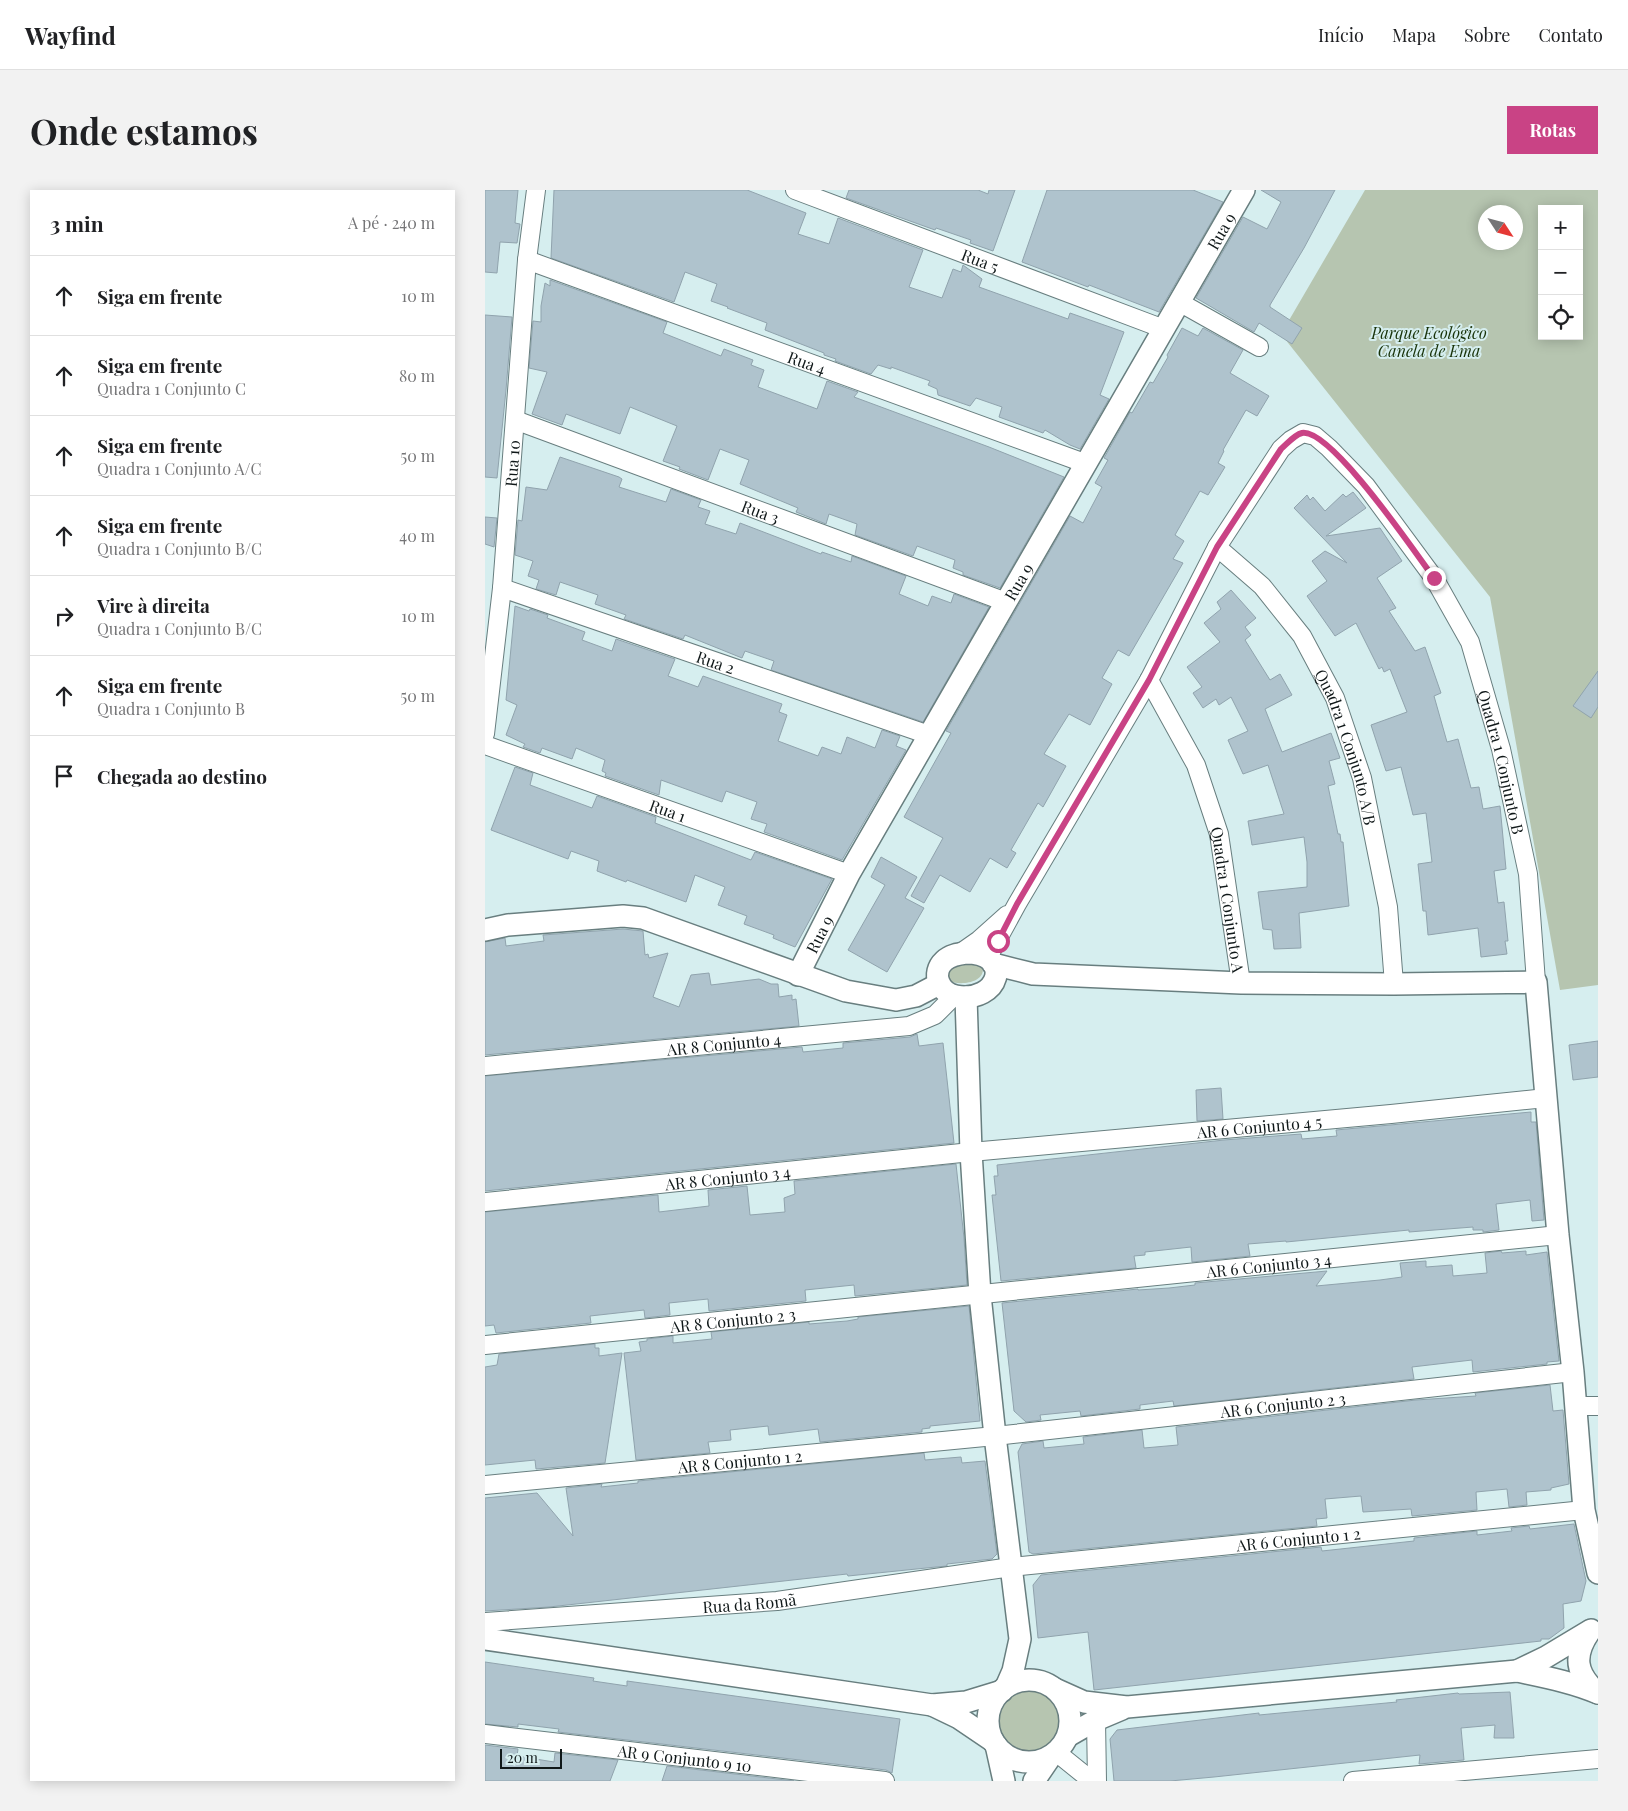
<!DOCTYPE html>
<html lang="pt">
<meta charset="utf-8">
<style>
body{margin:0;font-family:"Playfair Display",serif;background:#f2f2f2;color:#202124}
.controls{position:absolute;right:15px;top:15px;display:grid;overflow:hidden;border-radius:0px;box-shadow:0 2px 12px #0003}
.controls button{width:45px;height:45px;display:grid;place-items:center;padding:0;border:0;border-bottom:1px solid #e0e0e0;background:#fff;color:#202124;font:25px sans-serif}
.compass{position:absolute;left:993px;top:15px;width:45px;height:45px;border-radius:50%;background:#fff;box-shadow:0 2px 12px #0003;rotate:126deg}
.scale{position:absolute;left:15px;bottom:12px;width:62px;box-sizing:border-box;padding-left:5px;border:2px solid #101819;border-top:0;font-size:14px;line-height:18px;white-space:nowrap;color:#101819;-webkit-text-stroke:4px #d6eeef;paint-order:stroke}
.stop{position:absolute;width:15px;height:15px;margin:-11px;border:4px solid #c94385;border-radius:50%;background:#fff}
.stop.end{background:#c94385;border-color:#fff;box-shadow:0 1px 5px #0008}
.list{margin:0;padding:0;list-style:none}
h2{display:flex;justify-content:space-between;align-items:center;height:65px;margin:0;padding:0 20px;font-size:21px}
h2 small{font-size:16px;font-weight:400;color:#757577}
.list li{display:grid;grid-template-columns:32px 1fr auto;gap:15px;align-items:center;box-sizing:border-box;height:80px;padding:0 20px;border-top:1px solid #e0e0e0}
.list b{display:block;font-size:19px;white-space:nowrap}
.list p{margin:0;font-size:16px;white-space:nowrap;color:#757577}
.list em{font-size:16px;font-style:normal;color:#757577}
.icon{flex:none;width:28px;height:28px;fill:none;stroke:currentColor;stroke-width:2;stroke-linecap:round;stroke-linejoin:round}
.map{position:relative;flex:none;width:1113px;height:1591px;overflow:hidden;border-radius:0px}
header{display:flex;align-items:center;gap:30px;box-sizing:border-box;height:70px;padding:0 25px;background:#fff;border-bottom:1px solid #e0e0e0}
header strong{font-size:24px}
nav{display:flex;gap:28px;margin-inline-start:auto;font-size:18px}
.intro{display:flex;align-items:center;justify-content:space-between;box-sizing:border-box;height:120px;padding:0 30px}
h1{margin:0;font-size:35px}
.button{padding:12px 22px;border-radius:0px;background:#c94385;color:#fff;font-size:18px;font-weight:700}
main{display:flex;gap:30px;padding:0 30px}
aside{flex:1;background:#fff;border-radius:0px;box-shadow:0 2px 12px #0003}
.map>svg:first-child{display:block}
.green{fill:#b6c5b0;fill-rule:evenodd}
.building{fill:#afc3cd;stroke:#90a3ad}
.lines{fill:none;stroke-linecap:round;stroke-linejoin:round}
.minor-casing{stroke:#687e7f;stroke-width:20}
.tertiary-casing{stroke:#687e7f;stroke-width:24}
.minor{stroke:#fff;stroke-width:18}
.tertiary{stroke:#fff;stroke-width:21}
.route{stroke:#c94385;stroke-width:6}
.labels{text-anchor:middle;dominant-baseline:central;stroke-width:4;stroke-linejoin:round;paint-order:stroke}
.street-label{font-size:16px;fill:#101819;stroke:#d6eeef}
.park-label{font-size:16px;font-style:italic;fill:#173208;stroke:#d6eeef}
</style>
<header>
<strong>Wayfind</strong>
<nav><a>Início</a><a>Mapa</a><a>Sobre</a><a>Contato</a></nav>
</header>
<div class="intro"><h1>Onde estamos</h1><a class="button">Rotas</a></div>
<main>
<aside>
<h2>3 min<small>A pé · 240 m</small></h2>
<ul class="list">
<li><svg class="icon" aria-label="ahead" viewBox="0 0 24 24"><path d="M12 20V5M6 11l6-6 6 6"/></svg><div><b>Siga em frente</b></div><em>10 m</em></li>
<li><svg class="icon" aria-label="ahead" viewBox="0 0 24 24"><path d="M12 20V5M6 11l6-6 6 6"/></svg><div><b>Siga em frente</b><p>Quadra 1 Conjunto C</p></div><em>80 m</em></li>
<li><svg class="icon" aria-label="ahead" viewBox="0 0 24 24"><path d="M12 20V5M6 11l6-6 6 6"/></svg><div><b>Siga em frente</b><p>Quadra 1 Conjunto A/C</p></div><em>50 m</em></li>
<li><svg class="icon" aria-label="ahead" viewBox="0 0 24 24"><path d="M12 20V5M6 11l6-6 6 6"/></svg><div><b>Siga em frente</b><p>Quadra 1 Conjunto B/C</p></div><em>40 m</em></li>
<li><svg class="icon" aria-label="right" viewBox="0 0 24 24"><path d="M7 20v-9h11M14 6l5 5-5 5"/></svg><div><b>Vire à direita</b><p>Quadra 1 Conjunto B/C</p></div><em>10 m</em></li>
<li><svg class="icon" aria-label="ahead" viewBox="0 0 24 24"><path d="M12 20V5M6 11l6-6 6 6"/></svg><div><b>Siga em frente</b><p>Quadra 1 Conjunto B</p></div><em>50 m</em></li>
<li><svg class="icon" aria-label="arrive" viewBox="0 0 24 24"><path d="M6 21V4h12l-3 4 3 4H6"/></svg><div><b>Chegada ao destino</b></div></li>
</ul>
</aside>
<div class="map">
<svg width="1113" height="1591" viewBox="0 0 1113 1591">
<rect width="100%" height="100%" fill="#d6eeef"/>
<path class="green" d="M 880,0 L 1113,0 L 1113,795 L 1075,800 L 1005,407 L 796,144 ZM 1057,19 L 1094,19 L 1094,146 L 1057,146 ZM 1001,22 L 1030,22 L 1030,52 L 1001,52 Z
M 466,771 L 497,775 C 503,793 476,796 463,791 L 460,777 Z
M514 1531a31 31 0 1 1 62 0a31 31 0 1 1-62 0Z"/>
<path class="building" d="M 0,0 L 33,0 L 30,33 L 35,34 L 32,53 L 15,52 L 12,83 L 0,82 Z
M 69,0 L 262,0 L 321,23 L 313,44 L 344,54 L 353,28 L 438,60 L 424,97 L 457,108 L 468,79 L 476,82 L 478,75 L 497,89 L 494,97 L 583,129 L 585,123 L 639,142 L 615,205 L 624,209 L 595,259 L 585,255 L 560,240 L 558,243 L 514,227 L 517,217 L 491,208 L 485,216 L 453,205 L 452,199 L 443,195 L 445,191 L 406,177 L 406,179 L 393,175 L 386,184 L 350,171 L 351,169 L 339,165 L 339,163 L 280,140 L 282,133 L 242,118 L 243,117 L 226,111 L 232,94 L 200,82 L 189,112 L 66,68 Z
M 364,0 L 493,0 L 503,4 L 504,0 L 530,0 L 508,61 L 485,53 L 486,50 L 451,38 L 450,40 L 361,8 Z
M 562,0 L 708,0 L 738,12 L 674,122 L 604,95 L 603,97 L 537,72 Z
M 776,0 L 850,0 L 819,58 L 785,115 L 785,117 L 817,138 L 807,154 L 774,133 L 769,142 L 711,108 L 758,27 L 782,39 L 796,12 Z
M 65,90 L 182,132 L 178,143 L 236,166 L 239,159 L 268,170 L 266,175 L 279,180 L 273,197 L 332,219 L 342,191 L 373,202 L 369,207 L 504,257 L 579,287 L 515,398 L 478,385 L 478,382 L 468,378 L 470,370 L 432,356 L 428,366 L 370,345 L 372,334 L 344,324 L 341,334 L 311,322 L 313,318 L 255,294 L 264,270 L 235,259 L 223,290 L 194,279 L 195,277 L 178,271 L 192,236 L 145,217 L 135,244 L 81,224 L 77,235 L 47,224 L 62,182 L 44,178 L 48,131 L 56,132 L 56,116 L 60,93 L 65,96 Z
M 0,125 L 27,127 L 21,200 L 12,288 L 0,287 Z
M 697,138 L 713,146 L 718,138 L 758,160 L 745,183 L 784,206 L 772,226 L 761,220 L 738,260 L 739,261 L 733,273 L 740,277 L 723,305 L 715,301 L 690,345 L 699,351 L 688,369 L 698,373 L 644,466 L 633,460 L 617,488 L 627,494 L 605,535 L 584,524 L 559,564 L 581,576 L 558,617 L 553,613 L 526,660 L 531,663 L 522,678 L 505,668 L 485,702 L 455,685 L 439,713 L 426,706 L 458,648 L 419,627 L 466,543 L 461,541 L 585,326 L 598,333 L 617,297 L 610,293 L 623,270 L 619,268 L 645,222 L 647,223 L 665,192 L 668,193 L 683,167 L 682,165 Z
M 75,267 L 134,287 L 137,289 L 134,297 L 181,312 L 186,299 L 216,310 L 213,317 L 225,321 L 220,334 L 251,344 L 255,333 L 336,364 L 337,362 L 366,372 L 367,366 L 421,386 L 414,404 L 443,416 L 447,406 L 466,413 L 469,404 L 504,417 L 438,532 L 286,480 L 289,471 L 260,461 L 257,468 L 200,445 L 198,449 L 139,429 L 141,425 L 110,414 L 113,405 L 75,392 L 71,405 L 51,399 L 54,390 L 43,386 L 48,371 L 30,365 L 33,330 L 37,331 L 41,297 L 62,300 Z
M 868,302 L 881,318 L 841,346 L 895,338 L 917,371 L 892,388 L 911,418 L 904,421 L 930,461 L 940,457 L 956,503 L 949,506 L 962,552 L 973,549 L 986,598 L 994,597 L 998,619 L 1015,616 L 1021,679 L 1009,681 L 1013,713 L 1019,712 L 1023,751 L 1020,751 L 1022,764 L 996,767 L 993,738 L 943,745 L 941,721 L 938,721 L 933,674 L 947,672 L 941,623 L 928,625 L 916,577 L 901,581 L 886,535 L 922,522 L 905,479 L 899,482 L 897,477 L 894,479 L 871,433 L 850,446 L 822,406 L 842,391 L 827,371 L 840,361 L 862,373 L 809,318 L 822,305 L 825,310 L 828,307 L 840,321 L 858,304 L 861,307 Z
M 0,327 L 12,328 L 9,357 L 0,354 Z
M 746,400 L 771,428 L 760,437 L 766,445 L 760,450 L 785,490 L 795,484 L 807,505 L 780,519 L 797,562 L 846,543 L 855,568 L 844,571 L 850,594 L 843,596 L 853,644 L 855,644 L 856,652 L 858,652 L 864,716 L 814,723 L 816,758 L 789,759 L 787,740 L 778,739 L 773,702 L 822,697 L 822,672 L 819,647 L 767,655 L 763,631 L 799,624 L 783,575 L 758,584 L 743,550 L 763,541 L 746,507 L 734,515 L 731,509 L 718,518 L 708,503 L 717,497 L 702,477 L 735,452 L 719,433 L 736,419 L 732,412 Z
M 30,416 L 44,421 L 45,419 L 63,425 L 62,428 L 100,442 L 97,450 L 127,461 L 131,449 L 190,469 L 183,486 L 213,497 L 218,486 L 297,514 L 294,522 L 302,525 L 293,551 L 333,566 L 337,557 L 356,564 L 362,547 L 390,558 L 397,540 L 415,546 L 411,556 L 421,560 L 357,670 L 279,642 L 282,634 L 266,629 L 272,612 L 241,601 L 237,612 L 176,590 L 174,605 L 120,586 L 121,583 L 117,581 L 120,570 L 91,558 L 87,569 L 57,558 L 55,563 L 38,557 L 40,554 L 21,545 L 32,515 L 21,510 Z
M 1113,481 L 1113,517 L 1106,528 L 1088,516 Z
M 30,577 L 48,583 L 45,595 L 107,618 L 112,606 L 171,627 L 170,633 L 266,670 L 270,662 L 347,689 L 310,757 L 288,748 L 289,745 L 259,734 L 262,726 L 233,715 L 240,697 L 210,685 L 201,712 L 142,690 L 141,692 L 112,681 L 114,671 L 86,661 L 83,669 L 6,640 Z
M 396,667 L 432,687 L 420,708 L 439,718 L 402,782 L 363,760 L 400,695 L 386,687 Z
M 138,739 L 158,741 L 160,765 L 163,764 L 164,768 L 183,763 L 168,807 L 194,817 L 206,785 L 224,783 L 226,795 L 274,789 L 286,794 L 293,794 L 294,807 L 307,805 L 307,810 L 311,809 L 314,836 L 0,865 L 0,752 L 20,748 L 21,756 L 59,751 L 58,745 Z
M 432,844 L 434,856 L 458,853 L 469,953 L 0,1001 L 0,886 L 317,857 L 318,862 L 358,858 L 358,853 L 425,847 Z
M 1113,851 L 1113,887 L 1088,890 L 1084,855 Z
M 736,898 L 738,929 L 712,931 L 711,900 Z
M 1046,922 L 1046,932 L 1051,932 L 1059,1030 L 1047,1031 L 1045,1010 L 1011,1014 L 1014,1040 L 998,1042 L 998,1040 L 988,1040 L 988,1037 L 924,1042 L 924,1040 L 801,1052 L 801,1051 L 763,1054 L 765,1066 L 707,1072 L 706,1057 L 660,1062 L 660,1065 L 649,1066 L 651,1078 L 516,1091 L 507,1005 L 511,1005 L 509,986 L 513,986 L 512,975 L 739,950 L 816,944 L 817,949 L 852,946 L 851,940 Z
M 471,974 L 479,1048 L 482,1095 L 370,1106 L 369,1095 L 320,1100 L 321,1111 L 224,1121 L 223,1109 L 184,1113 L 185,1125 L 160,1128 L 159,1120 L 105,1126 L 106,1133 L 11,1143 L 9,1135 L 0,1136 L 0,1022 L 173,1005 L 174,1022 L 224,1016 L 223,1000 L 262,996 L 265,1025 L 300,1022 L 299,1008 L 310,1004 L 309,991 Z
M 1016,1061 L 1017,1063 L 1041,1061 L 1041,1065 L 1062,1062 L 1074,1171 L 1062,1172 L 1062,1174 L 988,1182 L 987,1170 L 927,1177 L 929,1189 L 689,1216 L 688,1211 L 655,1215 L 655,1219 L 596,1226 L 595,1221 L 555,1225 L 556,1230 L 541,1232 L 529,1221 L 517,1113 L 653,1099 L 653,1100 L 684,1098 L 710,1095 L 710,1093 L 842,1081 L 831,1096 L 895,1090 L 917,1087 L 915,1073 L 941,1071 L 941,1077 L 967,1075 L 968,1086 L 1002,1083 L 1000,1063 Z
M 484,1116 L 495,1231 L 445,1236 L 445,1238 L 437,1239 L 437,1242 L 335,1252 L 333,1239 L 284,1245 L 283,1236 L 245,1240 L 246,1250 L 223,1252 L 225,1263 L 151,1270 L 139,1163 L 156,1161 L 154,1152 L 162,1151 L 162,1149 L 188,1146 L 188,1153 L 227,1149 L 226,1142 L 324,1132 L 324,1134 L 362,1131 L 373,1129 L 373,1127 Z
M 110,1154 L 110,1158 L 114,1158 L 114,1166 L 137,1163 L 120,1273 L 51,1279 L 50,1270 L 0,1275 L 0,1177 L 12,1175 L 14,1164 Z
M 1065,1195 L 1068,1221 L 1078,1220 L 1084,1294 L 1066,1298 L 1066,1300 L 1041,1302 L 1042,1315 L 1024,1317 L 1022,1299 L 991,1302 L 992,1320 L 927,1326 L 926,1319 L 878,1322 L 876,1306 L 840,1309 L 842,1328 L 831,1329 L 832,1336 L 548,1364 L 544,1362 L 533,1262 L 537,1254 L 558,1251 L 559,1258 L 599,1254 L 598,1247 L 657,1240 L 659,1258 L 693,1255 L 691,1237 L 931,1210 L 991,1206 L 990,1203 Z
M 439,1263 L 440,1270 L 476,1267 L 477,1273 L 500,1271 L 512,1364 L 507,1369 L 462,1374 L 462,1376 L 451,1377 L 363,1386 L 362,1384 L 64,1417 L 0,1421 L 0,1308 L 52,1303 L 88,1346 L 81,1298 L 117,1294 L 116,1297 L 153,1293 L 153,1291 Z
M 1089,1334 L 1101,1391 L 1096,1411 L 1078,1414 L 1079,1438 L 1064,1449 L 1056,1449 L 1056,1451 L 609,1500 L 603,1442 L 553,1448 L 548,1395 L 556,1385 L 836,1357 L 837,1361 L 929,1351 L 929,1348 L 992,1341 L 992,1345 L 1027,1341 L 1026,1338 L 1044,1336 L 1045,1339 Z
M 0,1472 L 109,1488 L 108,1491 L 142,1496 L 142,1491 L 415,1529 L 407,1583 L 401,1580 L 73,1542 L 74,1539 L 33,1534 L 33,1537 L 0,1534 Z
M 1025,1502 L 1029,1548 L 1009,1548 L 1010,1535 L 976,1538 L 979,1570 L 934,1574 L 935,1565 L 729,1587 L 685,1591 L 629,1591 L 625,1549 L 632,1540 L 774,1523 L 774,1525 L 912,1512 L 911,1510 L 973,1503 L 974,1504 Z
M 0,1555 L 33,1559 L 32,1566 L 69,1572 L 70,1563 L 133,1570 L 125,1591 L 0,1591 Z
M 182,1576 L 309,1591 L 177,1591 Z"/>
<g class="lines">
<defs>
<g id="minor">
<path id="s1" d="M 310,0 L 679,139"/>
<path id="s2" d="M 42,70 L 602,274"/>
<path d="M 694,112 L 774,157"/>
<path id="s3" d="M 30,230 L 521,412"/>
<path id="s4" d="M 732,357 L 777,396 L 817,446 L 850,508 L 877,588 L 903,717 L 909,794"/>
<path id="s5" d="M 17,398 L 444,545"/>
<path id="s6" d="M 664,490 L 711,575 L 734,644 L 756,793"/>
<path id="s7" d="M 0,544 L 17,398 L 42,70 L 51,0"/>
<path id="s8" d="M 0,555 L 364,684"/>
<path d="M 474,764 L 494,750 L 522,725"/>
<path id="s9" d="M 503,767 L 532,714 L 664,490 L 732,357 L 796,259 L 806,250 L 818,243 L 830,246 L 844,258 L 881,296 L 949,388 L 985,452 L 1016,559 L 1043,684 L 1051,792"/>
<path id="s10" d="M 0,876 L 424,836 L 450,825 L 469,806"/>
<path id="s11" d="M 0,1012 L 486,962 L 906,924 L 1061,908"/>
<path id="s12" d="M 0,1155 L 1073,1045"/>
<path d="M 1091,1216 L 1113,1216"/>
<path id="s13" d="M 0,1295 L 510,1246 L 1088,1182"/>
<path id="s14" d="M 0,1432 L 292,1411 L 526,1377 L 1099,1320"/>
<path d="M 611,1530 L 612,1591"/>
<path id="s15" d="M 0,1544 L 400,1591"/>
<path d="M 571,1562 L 607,1591"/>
<path d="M 868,1591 L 1113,1569"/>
</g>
<g id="tertiary">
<path d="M 0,740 L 23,735 L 138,726 L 158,728 L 361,801 L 411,810 L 431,806 L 454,794"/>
<path d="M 481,763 C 530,763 514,814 471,806 C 454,803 446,783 459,771 C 465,765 473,764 481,763 Z"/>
<path d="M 508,774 L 548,784 L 756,793 L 909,794 L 1051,792 L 1073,1045 L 1088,1182 L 1099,1320 L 1113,1383"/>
<path id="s16" d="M 313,785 L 364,684 L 759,0"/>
<path d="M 481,807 L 486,962 L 495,1105 L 510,1246 L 535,1449 L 528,1481 L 521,1497"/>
<path d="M 1105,1441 C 1088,1465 1090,1484 1113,1503"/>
<path d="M 0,1449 L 447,1515 L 481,1512 L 517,1501"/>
<path d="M 1032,1481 L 1061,1467 L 1106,1440"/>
<circle cx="544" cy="1531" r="41"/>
<path d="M 570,1499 L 599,1512 L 642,1517 L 1032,1481 C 1060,1487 1087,1492 1113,1503"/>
<path d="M 447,1515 L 474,1528 L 508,1551"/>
<path d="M 583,1546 L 611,1530 L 637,1519"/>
<path d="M 511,1555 L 519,1591"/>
<path d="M 549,1591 L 566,1566"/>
</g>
</defs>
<use href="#minor" class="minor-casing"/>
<use href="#tertiary" class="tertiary-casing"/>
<use href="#minor" class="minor"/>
<use href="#tertiary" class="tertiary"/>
</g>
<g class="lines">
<path class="route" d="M 513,751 L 532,714 L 664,490 L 732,357 L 796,259 C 802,254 809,245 817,243 C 846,238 931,364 949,388"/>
</g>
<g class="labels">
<g class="street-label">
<text stroke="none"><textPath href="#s16" startOffset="856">Rua 9</textPath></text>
<text stroke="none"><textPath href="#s1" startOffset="198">Rua 5</textPath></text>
<text stroke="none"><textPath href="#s2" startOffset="298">Rua 4</textPath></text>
<text stroke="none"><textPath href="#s7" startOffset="272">Rua 10</textPath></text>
<text stroke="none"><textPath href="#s3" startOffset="262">Rua 3</textPath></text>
<text stroke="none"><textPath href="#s16" startOffset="451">Rua 9</textPath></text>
<text stroke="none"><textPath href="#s5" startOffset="226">Rua 2</textPath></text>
<text stroke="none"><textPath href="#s4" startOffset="244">Quadra 1 Conjunto A/B</textPath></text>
<text stroke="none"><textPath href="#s9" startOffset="1010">Quadra 1 Conjunto B</textPath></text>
<text stroke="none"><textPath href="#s8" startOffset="194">Rua 1</textPath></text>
<text stroke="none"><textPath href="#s6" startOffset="236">Quadra 1 Conjunto A</textPath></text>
<text stroke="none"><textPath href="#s16" startOffset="46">Rua 9</textPath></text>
<text stroke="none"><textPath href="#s10" startOffset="240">AR 8 Conjunto 4</textPath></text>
<text stroke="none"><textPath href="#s11" startOffset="778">AR 6 Conjunto 4 5</textPath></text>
<text stroke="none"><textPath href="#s11" startOffset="244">AR 8 Conjunto 3 4</textPath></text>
<text stroke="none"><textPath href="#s12" startOffset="788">AR 6 Conjunto 3 4</textPath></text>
<text stroke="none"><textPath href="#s12" startOffset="249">AR 8 Conjunto 2 3</textPath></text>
<text stroke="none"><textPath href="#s13" startOffset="802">AR 6 Conjunto 2 3</textPath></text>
<text stroke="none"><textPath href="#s13" startOffset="256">AR 8 Conjunto 1 2</textPath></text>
<text stroke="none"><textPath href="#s14" startOffset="818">AR 6 Conjunto 1 2</textPath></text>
<text stroke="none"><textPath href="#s14" startOffset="265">Rua da Romã</textPath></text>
<text stroke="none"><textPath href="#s15" startOffset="201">AR 9 Conjunto 9 10</textPath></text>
</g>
<g class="park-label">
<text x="944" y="142">Parque Ecológico<tspan x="944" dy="18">Canela de Ema</tspan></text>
</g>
</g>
</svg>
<div class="controls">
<button>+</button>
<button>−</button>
<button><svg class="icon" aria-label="locate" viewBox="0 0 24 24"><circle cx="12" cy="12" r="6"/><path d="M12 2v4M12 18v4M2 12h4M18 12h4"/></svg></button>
</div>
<svg class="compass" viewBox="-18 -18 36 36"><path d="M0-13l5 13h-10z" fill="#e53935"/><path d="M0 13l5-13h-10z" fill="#757577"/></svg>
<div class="scale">20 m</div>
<div class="stop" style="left:513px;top:751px"></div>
<div class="stop end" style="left:949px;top:388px"></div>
</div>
</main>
